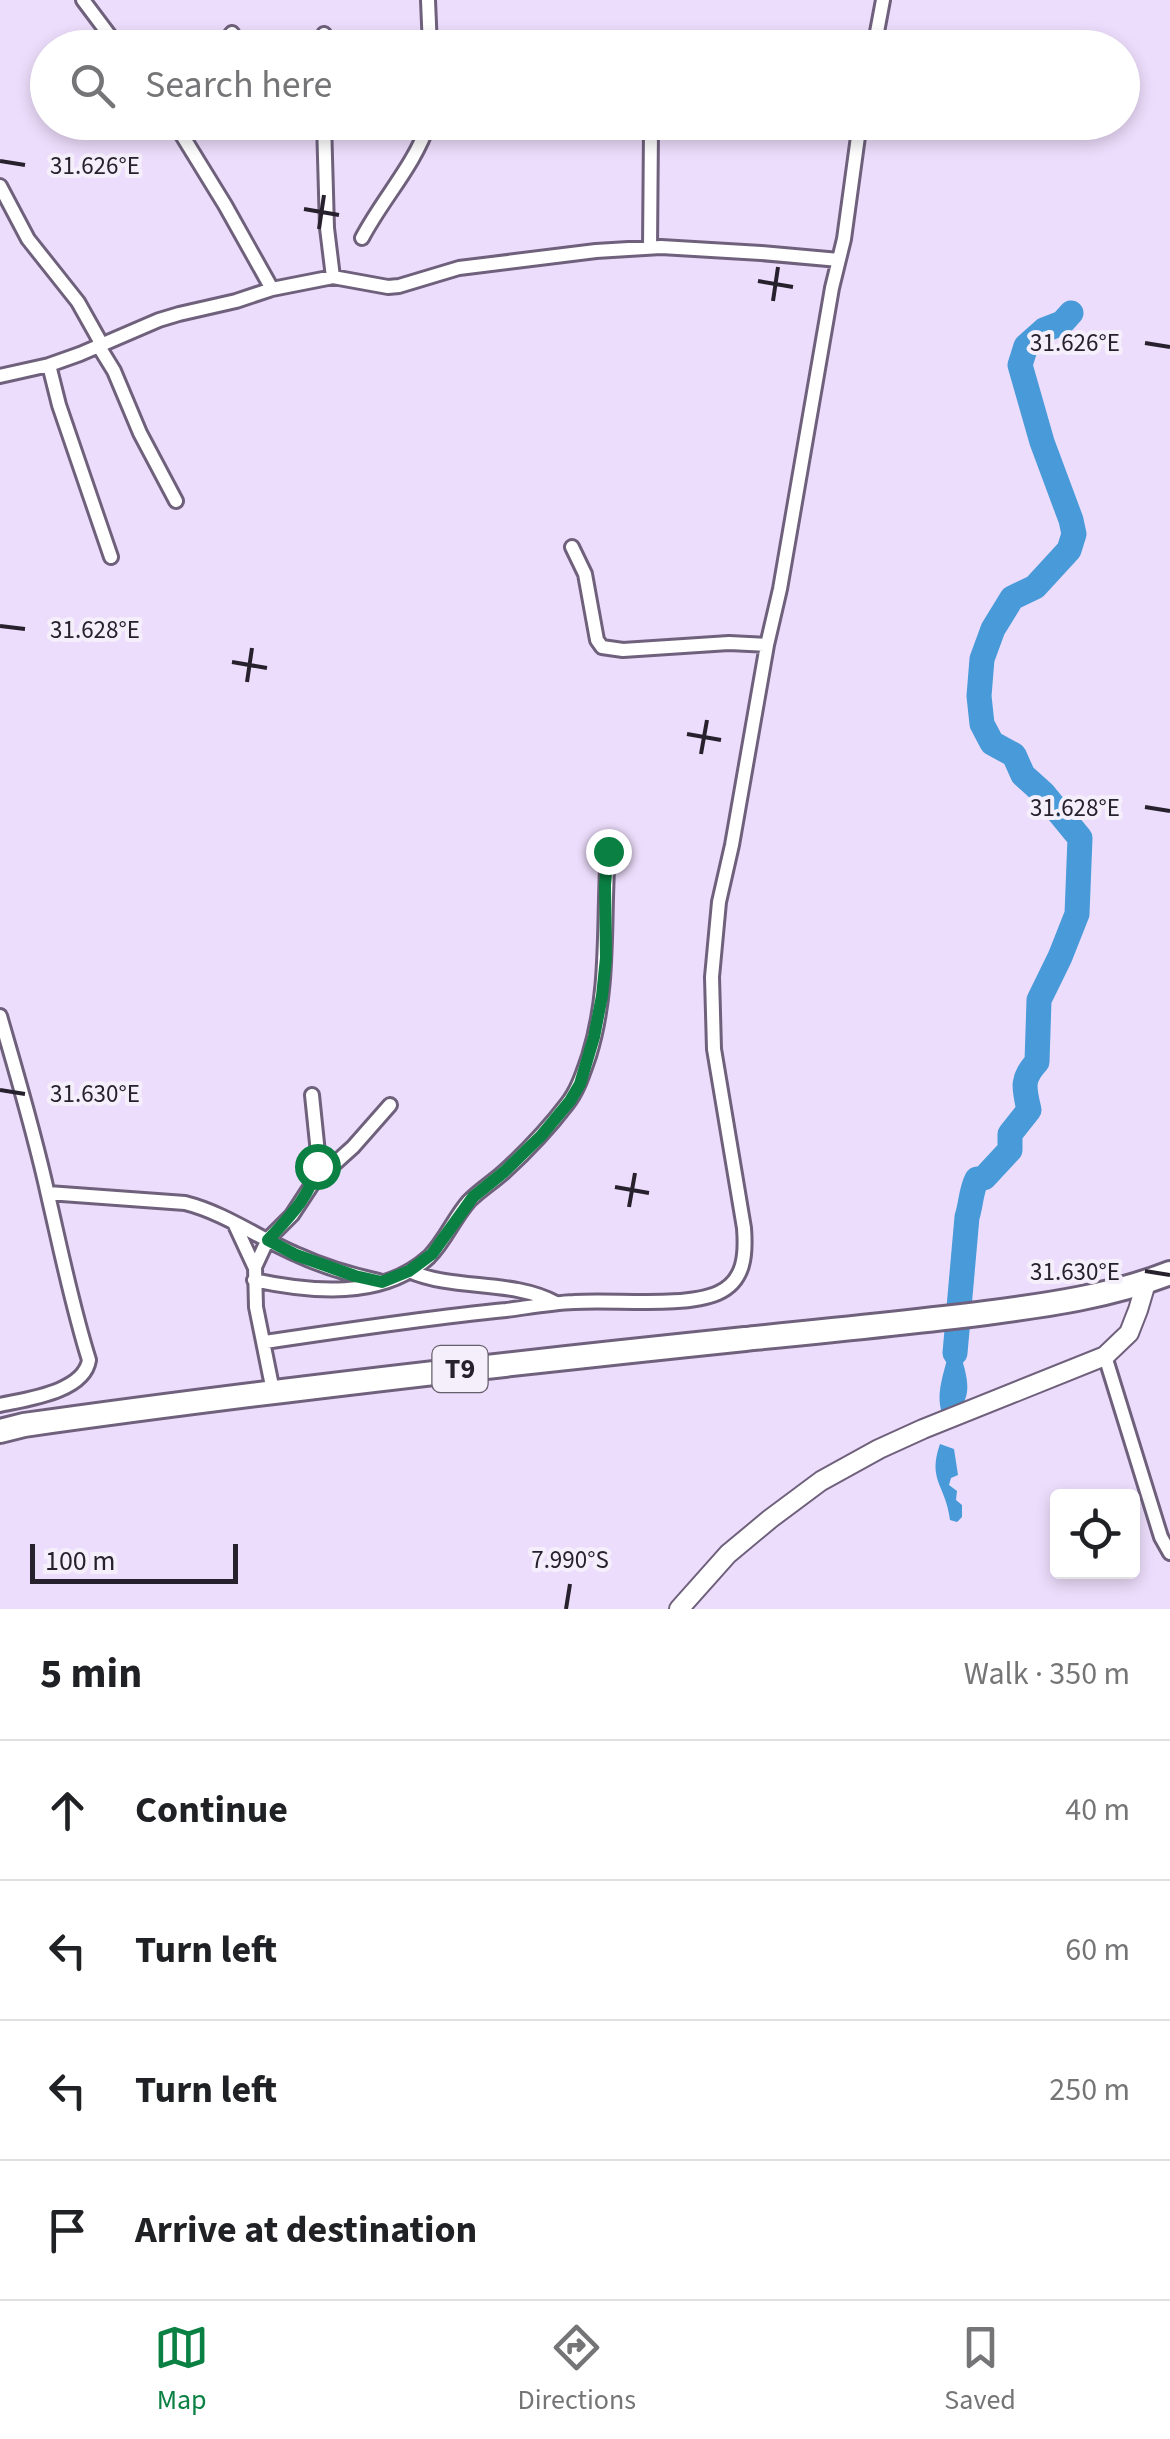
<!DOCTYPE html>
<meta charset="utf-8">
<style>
body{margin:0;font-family:"Source Sans 3",sans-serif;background:#f2f2f2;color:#202124}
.controls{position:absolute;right:30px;bottom:30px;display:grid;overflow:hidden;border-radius:10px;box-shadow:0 5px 15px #0003}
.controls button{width:90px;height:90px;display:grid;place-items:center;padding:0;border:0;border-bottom:2px solid #e0e0e0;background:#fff;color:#202124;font:50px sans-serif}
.scale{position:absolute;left:30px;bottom:25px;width:208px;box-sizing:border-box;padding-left:10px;border:5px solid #27212d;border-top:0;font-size:28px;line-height:35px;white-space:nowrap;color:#27212d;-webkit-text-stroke:8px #f5effb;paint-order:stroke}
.stop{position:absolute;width:30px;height:30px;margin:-22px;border:8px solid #0b8043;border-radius:50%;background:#fff}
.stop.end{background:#0b8043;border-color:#fff;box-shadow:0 2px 10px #0008}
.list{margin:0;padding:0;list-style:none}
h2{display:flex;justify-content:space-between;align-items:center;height:130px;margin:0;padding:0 40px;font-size:42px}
h2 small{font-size:32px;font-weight:400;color:#757577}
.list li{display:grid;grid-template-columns:65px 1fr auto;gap:30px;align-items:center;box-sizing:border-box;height:140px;padding:0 40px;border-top:2px solid #e0e0e0}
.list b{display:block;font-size:38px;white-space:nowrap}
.list em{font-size:32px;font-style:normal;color:#757577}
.icon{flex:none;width:55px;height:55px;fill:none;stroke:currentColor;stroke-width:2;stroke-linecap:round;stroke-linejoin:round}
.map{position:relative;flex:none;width:1170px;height:1609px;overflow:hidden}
.search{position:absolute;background:#fff;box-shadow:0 5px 15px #0003;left:30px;right:30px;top:30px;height:110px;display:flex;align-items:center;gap:25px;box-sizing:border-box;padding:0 35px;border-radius:55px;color:#757577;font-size:38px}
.sheet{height:690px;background:#fff}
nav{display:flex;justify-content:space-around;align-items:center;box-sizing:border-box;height:140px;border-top:2px solid #e0e0e0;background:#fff;font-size:28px;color:#757577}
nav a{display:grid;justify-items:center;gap:5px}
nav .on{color:#0b8043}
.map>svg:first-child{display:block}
.water{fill:#489ad9}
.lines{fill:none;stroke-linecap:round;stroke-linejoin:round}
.river{stroke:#489ad9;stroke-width:25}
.street-casing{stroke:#6f617c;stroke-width:18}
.secondary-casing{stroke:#6f617c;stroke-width:22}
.highway-casing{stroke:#6f617c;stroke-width:28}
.street{stroke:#fff;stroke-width:12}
.secondary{stroke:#fff;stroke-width:18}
.highway{stroke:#fff;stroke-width:22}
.route{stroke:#0b8043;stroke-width:12}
.ticks{fill:none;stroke:#27212d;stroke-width:4}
.labels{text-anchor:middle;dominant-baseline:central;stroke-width:8;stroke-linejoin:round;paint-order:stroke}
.shield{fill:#f5effb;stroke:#655f6b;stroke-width:2.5}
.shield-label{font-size:28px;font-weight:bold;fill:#27212d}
.ticks-label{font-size:25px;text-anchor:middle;fill:#27212d;stroke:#f5effb;stroke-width:8;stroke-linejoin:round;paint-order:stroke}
</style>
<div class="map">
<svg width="1170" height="1609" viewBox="0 0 1170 1609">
<rect width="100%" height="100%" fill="#edddfc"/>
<path class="water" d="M 949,1350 L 961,1356 C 965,1370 974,1396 959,1407 C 954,1411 948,1411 942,1413 C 935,1392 945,1372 949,1350 Z
M 940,1444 L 954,1449 L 958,1475 L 951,1478 L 949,1485 L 957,1491 L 956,1500 L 962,1505 L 962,1517 L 957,1522 L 950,1520 C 946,1485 927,1481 940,1444 Z"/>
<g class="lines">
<path class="river" d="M 955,1353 L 967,1217 C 971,1205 971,1190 977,1179 L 984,1178 L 1010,1150 L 1010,1134 L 1029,1110 C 1024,1088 1021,1079 1037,1062 L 1039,1000 L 1060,957 L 1077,914 L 1080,838 L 1043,793 L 1023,775 L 1014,755 L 992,743 L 982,724 L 979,696 L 982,659 L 993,629 L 1012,598 L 1035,587 L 1069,550 L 1074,534 L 1071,520 L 1042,442 L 1020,365 L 1026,346 L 1044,330 L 1062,323 L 1071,313"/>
<defs>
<path id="street" d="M 83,0 L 119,48
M 428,0 L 430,48
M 220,48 L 232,33
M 322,48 L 324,34
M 874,48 L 883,0
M 174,122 L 225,205 L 272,289
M 324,122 L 327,228 L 333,277
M 0,186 L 28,239 L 78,302 L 101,343
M 362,238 C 383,198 415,165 429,122
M 650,248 L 651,129
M 98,345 L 114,371 L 140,433 L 176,501
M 49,365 L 59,405 L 111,557
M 0,376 L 49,365 L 80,354 L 159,320 L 179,314 L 236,301 L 272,289 L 333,277 L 388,287 L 399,286 L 459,268 L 596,251 L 661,247 L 761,253 L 839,260
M 572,547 L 585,574 L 597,640 L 602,647 L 623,650 L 729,643 L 767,645
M 0,1016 C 17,1075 35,1135 48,1195 C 61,1251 72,1306 89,1360 C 84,1392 27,1399 0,1405
M 313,1183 L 353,1147 L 390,1105
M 48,1193 L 185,1203 C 225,1213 260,1239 298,1255 C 324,1267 351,1275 379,1281
M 235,1225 L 254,1266
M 409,1271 C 455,1291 512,1279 556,1303
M 254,1280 C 310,1292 382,1300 429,1257 C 445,1241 454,1218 469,1201 C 480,1190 493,1182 504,1172 C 527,1151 548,1129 567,1104 C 578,1090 583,1073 589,1056 C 610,989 603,920 608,851
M 265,1342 C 345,1330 425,1318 506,1310 C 529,1307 551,1303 574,1302 C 613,1299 684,1308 718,1293 C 745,1281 746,1254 744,1228 L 714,1049 L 712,977 L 719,902 L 732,845 L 767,645 L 780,589 L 832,288 L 844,239 L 860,122
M 1105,1356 L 1161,1537 L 1170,1553
M 273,1391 L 256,1307 L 255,1267 L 268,1239 L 292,1215 L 313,1183 L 318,1153 L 312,1095"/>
<path id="secondary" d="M 679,1609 L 728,1554 L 770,1519 L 821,1481 L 879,1449 L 923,1429 L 1105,1356 L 1129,1333 L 1138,1310 L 1146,1283"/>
<path id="highway" d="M 0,1431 L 24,1425 C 264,1391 504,1364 745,1339 C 825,1331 906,1323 986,1313 C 1047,1305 1112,1296 1170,1273"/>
</defs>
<use href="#street" class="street-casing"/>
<use href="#secondary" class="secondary-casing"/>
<use href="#highway" class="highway-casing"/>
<use href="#street" class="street"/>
<use href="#secondary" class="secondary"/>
<use href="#highway" class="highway"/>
</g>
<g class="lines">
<path class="route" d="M 317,1166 C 310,1197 289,1217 268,1240 L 296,1255 L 355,1276 L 382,1282 L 409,1271 L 432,1254 L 473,1197 L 504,1172 L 541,1136 L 570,1101 L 580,1084 L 594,1037 L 602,996 L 606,958 L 605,885 L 608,851"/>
</g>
<path class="ticks" d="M 0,161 L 25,165M 304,209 L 339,215M 319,229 L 324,195M 758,281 L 793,287M 773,301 L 778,267M 1145,343 L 1170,347M 0,626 L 25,629M 232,662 L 267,668M 247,682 L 252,648M 687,734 L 721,740M 701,754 L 707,720M 1145,807 L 1170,811M 0,1090 L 25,1094M 615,1187 L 649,1193M 629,1207 L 635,1173M 1145,1271 L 1170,1275M 566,1609 L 570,1584"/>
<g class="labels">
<rect class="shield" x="432.5" y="1346" width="55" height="46" rx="8"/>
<g class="shield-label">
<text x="460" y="1369">T9</text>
</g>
</g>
<g class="ticks-label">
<text x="95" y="174">31.626°E</text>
<text x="1075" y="351">31.626°E</text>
<text x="95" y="638">31.628°E</text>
<text x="1075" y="816">31.628°E</text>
<text x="95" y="1102">31.630°E</text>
<text x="1075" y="1280">31.630°E</text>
<text x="570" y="1568">7.990°S</text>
</g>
</svg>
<div class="controls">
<button><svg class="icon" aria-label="locate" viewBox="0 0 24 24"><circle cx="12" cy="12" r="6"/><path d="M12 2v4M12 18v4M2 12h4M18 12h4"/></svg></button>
</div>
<div class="scale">100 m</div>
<div class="stop" style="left:317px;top:1166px"></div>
<div class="stop end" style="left:608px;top:851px"></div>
<div class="search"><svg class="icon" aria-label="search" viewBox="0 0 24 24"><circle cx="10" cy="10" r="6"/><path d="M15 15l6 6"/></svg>Search here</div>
</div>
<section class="sheet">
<h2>5 min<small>Walk · 350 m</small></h2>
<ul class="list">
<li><svg class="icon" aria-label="ahead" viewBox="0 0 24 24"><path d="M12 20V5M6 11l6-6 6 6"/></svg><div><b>Continue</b></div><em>40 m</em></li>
<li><svg class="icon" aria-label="left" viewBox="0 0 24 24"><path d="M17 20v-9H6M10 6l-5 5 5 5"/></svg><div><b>Turn left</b></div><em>60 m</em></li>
<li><svg class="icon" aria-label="left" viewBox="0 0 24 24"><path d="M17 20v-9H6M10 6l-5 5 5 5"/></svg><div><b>Turn left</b></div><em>250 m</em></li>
<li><svg class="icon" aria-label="arrive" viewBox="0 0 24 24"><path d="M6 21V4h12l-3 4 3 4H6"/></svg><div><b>Arrive at destination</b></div></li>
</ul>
</section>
<nav>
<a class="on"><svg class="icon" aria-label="map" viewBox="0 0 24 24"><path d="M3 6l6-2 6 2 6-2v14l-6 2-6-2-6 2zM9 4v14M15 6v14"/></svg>Map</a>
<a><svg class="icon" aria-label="directions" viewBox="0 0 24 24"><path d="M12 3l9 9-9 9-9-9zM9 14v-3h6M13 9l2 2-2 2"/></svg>Directions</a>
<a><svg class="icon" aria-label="saved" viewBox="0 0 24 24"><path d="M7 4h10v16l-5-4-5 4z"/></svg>Saved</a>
</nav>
